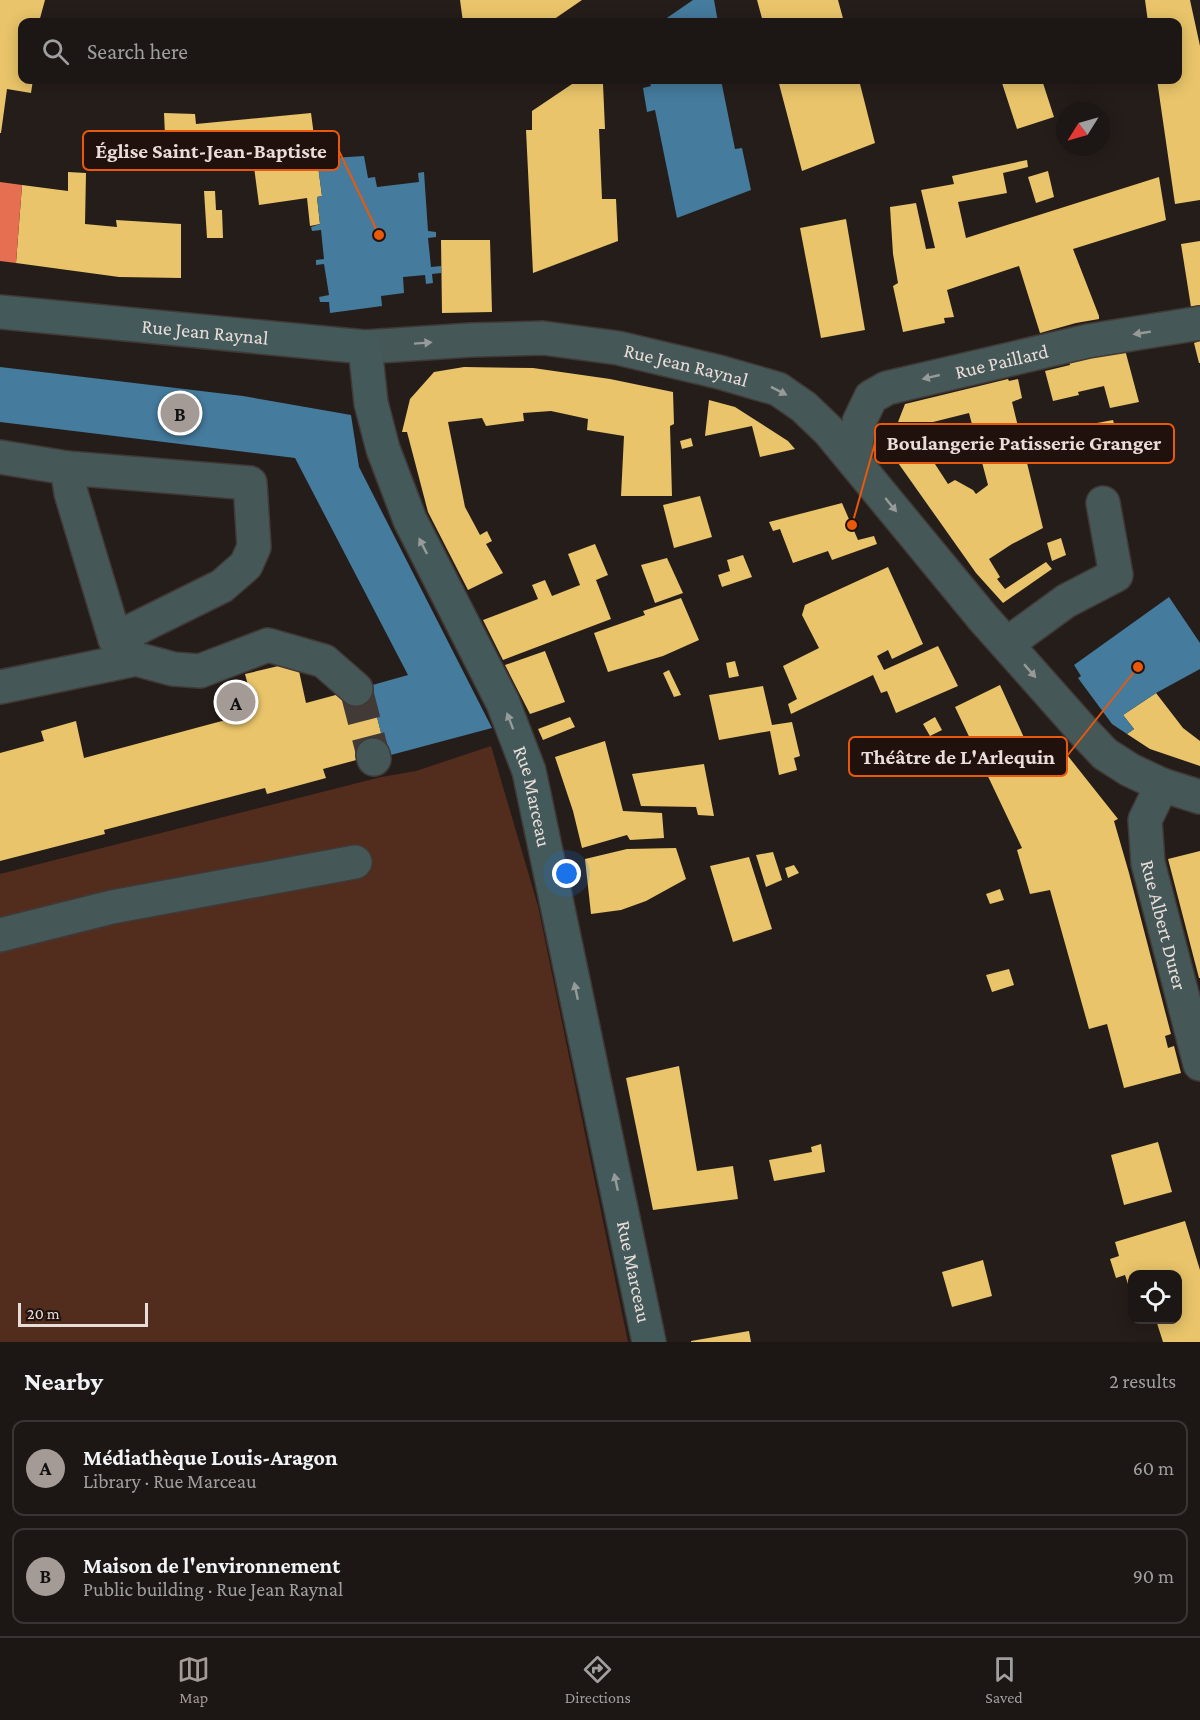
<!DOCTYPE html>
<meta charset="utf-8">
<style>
body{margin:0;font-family:"Crimson Pro",serif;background:#292322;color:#f1f3f6}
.controls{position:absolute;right:18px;bottom:18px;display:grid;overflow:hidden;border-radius:12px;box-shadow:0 3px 15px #0003}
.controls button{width:54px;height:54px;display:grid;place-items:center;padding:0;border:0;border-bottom:2px solid #3a3534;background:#1c1614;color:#f1f3f6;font:30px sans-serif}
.compass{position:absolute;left:1056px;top:102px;width:54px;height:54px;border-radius:50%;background:#1c1614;box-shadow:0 3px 15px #0003;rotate:233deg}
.scale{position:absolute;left:18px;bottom:15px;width:130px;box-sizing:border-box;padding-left:6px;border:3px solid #e9ddd9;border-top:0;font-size:16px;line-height:21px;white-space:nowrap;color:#e9ddd9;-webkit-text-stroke:4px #20110c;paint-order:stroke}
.you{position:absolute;left:567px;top:874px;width:21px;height:21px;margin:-15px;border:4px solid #fff;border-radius:50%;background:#1a73e8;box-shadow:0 0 0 9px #1a73e833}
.badge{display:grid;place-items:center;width:39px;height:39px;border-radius:50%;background:#a49a96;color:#111;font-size:20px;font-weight:700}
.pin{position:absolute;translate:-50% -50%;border:3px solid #fff;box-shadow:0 2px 6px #0006}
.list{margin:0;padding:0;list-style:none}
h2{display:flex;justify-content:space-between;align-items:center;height:78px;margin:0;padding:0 24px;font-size:26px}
h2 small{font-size:20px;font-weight:400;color:#a09fa0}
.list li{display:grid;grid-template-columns:39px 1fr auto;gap:18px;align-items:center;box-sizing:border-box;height:96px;margin:0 12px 12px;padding:0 12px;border:2px solid #3a3534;border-radius:12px}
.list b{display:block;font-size:22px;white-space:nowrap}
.list p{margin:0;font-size:20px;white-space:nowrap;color:#a09fa0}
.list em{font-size:20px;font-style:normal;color:#a09fa0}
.icon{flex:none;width:33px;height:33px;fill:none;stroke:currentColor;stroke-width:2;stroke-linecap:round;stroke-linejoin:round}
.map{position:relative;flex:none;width:1200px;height:1342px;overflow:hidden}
.search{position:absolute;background:#1c1614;box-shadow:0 3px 15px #0003;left:18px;right:18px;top:18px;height:66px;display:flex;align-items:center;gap:15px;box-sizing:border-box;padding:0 21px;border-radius:12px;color:#a09fa0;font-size:22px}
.sheet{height:294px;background:#1c1614}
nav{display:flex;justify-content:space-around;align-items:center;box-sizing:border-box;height:84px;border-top:2px solid #3a3534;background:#1c1614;font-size:16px;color:#a09fa0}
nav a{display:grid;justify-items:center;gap:3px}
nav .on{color:#a49a96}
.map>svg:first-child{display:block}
.green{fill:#522c1d}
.homes{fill:#e9c46a}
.shops{fill:#e76f51}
.public{fill:#457b9d}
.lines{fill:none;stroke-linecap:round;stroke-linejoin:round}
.minor-tunnel{stroke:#423a37;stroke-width:33;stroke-dasharray:33 16;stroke-linecap:butt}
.minor-casing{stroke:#403936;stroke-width:36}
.major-casing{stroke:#403936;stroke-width:36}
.minor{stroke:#455757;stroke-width:33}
.major{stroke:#43595a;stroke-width:33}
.oneway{fill:#979a98}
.oneway2{fill:#969b9a}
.labels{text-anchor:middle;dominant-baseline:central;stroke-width:6;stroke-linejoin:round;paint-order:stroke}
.street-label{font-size:20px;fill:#e9ddd9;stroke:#20110c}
.leader{fill:none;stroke:#e8590c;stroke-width:2}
.callout-dot{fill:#e8590c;stroke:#20110c;stroke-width:2}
.callout{fill:#20110c;stroke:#e8590c;stroke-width:2}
.callout-label{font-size:21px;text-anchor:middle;font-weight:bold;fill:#e9ddd9}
</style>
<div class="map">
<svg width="1200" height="1342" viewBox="0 0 1200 1342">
<rect width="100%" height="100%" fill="#251d1a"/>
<path class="green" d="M 491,746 L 538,906 L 628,1342 L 0,1342 L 0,874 L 381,777 L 416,771 Z"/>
<path class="homes" d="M 0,0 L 45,0 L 39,22 L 22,22 L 22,80 L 33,80 L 31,93 L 7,89 L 1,133 L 0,133 Z
M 460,0 L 582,0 L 550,22 L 463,22 Z
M 757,0 L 838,0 L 844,22 L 763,22 Z
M 1145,0 L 1190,0 L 1200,46 L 1200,200 L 1175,204 L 1157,80 L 1178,80 L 1178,22 L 1148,22 Z
M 578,80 L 596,80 L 596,84 L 603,84 L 605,129 L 599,129 L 602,199 L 616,199 L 618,241 L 533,273 L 526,130 L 532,130 L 532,111 Z
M 778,80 L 859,80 L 875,143 L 802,171 Z
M 1001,80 L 1042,80 L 1054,117 L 1017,129 Z
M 164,113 L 195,114 L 196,124 L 311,113 L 322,196 L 317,197 L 320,224 L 310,226 L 307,198 L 259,205 L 254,167 L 262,165 L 260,145 L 200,153 L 200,157 L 166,158 Z
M 1027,160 L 1028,167 L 1003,173 L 1007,193 L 958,202 L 966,238 L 1159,177 L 1166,220 L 1073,249 L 1099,316 L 1099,319 L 1076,323 L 1040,333 L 1019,266 L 947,290 L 954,317 L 944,318 L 945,323 L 903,332 L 893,286 L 898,283 L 893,254 L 890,207 L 916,203 L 926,249 L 935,248 L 921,190 L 954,184 L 952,176 Z
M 1048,171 L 1054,197 L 1036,203 L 1028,177 Z
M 68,172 L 86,173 L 85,224 L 117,227 L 116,220 L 181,224 L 181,278 L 119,277 L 16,263 L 22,185 L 68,191 Z
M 204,191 L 215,191 L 216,210 L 222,210 L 223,238 L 207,238 Z
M 846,219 L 865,330 L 821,338 L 800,228 Z
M 441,240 L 490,240 L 492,312 L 442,313 Z
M 1200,241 L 1200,305 L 1191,307 L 1181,244 Z
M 1200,341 L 1200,363 L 1199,363 L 1194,343 Z
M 1124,346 L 1139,402 L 1110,408 L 1104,386 L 1078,392 L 1079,395 L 1053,401 L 1045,371 L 1070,365 L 1069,361 Z
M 464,367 L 533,368 L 610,379 L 673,392 L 674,424 L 670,426 L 672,496 L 621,496 L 624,436 L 587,430 L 588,419 L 551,411 L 523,413 L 524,421 L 486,426 L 482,418 L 448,422 L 465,507 L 480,535 L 487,531 L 492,541 L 486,544 L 503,573 L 468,590 L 428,512 L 407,432 L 402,432 L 410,399 L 434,372 Z
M 1008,379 L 1009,381 L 1018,379 L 1022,398 L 1012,402 L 1043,528 L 1012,544 L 989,559 L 1000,577 L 997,579 L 1005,589 L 1046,562 L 1052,569 L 1003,603 L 976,573 L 896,460 L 893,438 L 918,438 L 948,484 L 955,480 L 973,490 L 976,494 L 988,485 L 969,413 L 933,422 L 898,422 L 905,404 Z
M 709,400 L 735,407 L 788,441 L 795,449 L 760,457 L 752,426 L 705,436 Z
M 1113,420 L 1117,434 L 1083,441 L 1081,426 Z
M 691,438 L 693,446 L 682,449 L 680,441 Z
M 700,496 L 712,537 L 674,548 L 663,505 Z
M 842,503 L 858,540 L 874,536 L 877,544 L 832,560 L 828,551 L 793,563 L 780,529 L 773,531 L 769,522 Z
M 1061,538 L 1066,555 L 1052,561 L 1047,543 Z
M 595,544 L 608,575 L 596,580 L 611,619 L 503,660 L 483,620 L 538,599 L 532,585 L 545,580 L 552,596 L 580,585 L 568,554 Z
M 743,555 L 752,577 L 722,587 L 718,575 L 730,571 L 727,560 Z
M 667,558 L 683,593 L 655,603 L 641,565 Z
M 888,567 L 923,644 L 892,659 L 888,650 L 877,656 L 884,670 L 938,646 L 958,686 L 896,713 L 887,691 L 881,693 L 873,675 L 791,714 L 788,704 L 797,699 L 783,666 L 819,648 L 802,615 L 805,605 Z
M 681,598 L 699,640 L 663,656 L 608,672 L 594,633 L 645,615 L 643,611 Z
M 545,651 L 565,702 L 530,714 L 505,665 Z
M 735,661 L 739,676 L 729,678 L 726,663 Z
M 287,664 L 299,671 L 306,703 L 369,686 L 386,752 L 323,769 L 326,778 L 267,794 L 265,788 L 104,830 L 105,834 L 0,861 L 0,753 L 44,741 L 41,731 L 76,721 L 84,758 L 233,718 L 230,708 L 243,695 L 250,693 L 245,674 Z
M 669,670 L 681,695 L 674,697 L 663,673 Z
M 1000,685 L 1036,764 L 1064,751 L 1118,819 L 1114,821 L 1129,873 L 1171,1034 L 1165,1036 L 1168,1048 L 1174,1046 L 1181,1073 L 1124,1088 L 1107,1024 L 1089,1029 L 1050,890 L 1030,894 L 1017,850 L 1022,848 L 955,707 Z
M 763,686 L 772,725 L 792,722 L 800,756 L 794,758 L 797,770 L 779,775 L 770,731 L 719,740 L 709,695 Z
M 1156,693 L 1183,728 L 1200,741 L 1200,766 L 1150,749 L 1127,734 L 1134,729 L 1123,715 Z
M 570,717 L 575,727 L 543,740 L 538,729 Z
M 935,717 L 942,730 L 930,736 L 923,724 Z
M 605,741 L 623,811 L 662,813 L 664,838 L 630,840 L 627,835 L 582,848 L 573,811 L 555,757 Z
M 704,764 L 714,816 L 698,815 L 696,807 L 641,806 L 632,774 Z
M 676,848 L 686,879 L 646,901 L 621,910 L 591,914 L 585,859 L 627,849 Z
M 1200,851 L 1200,978 L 1199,978 L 1168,859 Z
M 773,852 L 782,880 L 766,887 L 756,855 Z
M 749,857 L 772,929 L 733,942 L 710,866 Z
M 794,865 L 799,873 L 788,878 L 785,868 Z
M 1000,889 L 1004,900 L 990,904 L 986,894 Z
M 1009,969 L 1014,985 L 992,992 L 986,975 Z
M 679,1066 L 697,1171 L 733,1166 L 738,1199 L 653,1210 L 626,1078 Z
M 1158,1142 L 1172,1192 L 1124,1205 L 1111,1155 Z
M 821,1144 L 825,1172 L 774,1181 L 769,1160 L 812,1152 L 811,1147 Z
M 1185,1221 L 1200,1270 L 1200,1342 L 1163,1342 L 1156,1320 L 1178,1320 L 1178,1274 L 1132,1274 L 1132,1292 L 1131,1293 L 1125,1275 L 1116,1278 L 1110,1259 L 1119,1256 L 1115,1242 Z
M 983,1260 L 992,1296 L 952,1307 L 942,1272 Z
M 749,1331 L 751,1342 L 691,1342 L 691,1341 Z"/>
<path class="shops" d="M 0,182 L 22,185 L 16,263 L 0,261 Z"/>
<path class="public" d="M 693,0 L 714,0 L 718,22 L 661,22 Z
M 649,80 L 721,80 L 735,149 L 742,148 L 751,190 L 677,218 L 655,110 L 647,112 L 643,88 L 651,86 Z
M 364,156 L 368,178 L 375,177 L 377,187 L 419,182 L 418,173 L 424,172 L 428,231 L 436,232 L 436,237 L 428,238 L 431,267 L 441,266 L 441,273 L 432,274 L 433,283 L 426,284 L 425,275 L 403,277 L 404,293 L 381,296 L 382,306 L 330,313 L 329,302 L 320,302 L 319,297 L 329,295 L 324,264 L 316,265 L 316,260 L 324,259 L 321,230 L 312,231 L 311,227 L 320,224 L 317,197 L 322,196 L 317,159 Z
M 0,367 L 243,396 L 351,415 L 359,467 L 492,728 L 387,756 L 369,686 L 408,675 L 295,458 L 0,422 Z
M 1169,597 L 1200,643 L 1200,669 L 1156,693 L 1123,715 L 1134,729 L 1127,734 L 1112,724 L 1078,678 L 1081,676 L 1074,665 Z"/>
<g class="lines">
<path class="minor-tunnel" d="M 356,689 L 373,755"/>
<defs>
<g id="minor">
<path id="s1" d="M 365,347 L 471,340 L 543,338 L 618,348 L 719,372 L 778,389 L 804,407 L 829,431 L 983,618 L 1085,733 L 1105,754 L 1130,770 L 1162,785 L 1200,797"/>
<path d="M 0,457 L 67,468 L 250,483 L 254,547 L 246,565 L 222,586 L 115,639"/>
<path id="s2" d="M 854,460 L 859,422 L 871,397 L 887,388 L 1088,341 L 1200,323"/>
<path d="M 67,468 L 71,493 L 115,639 L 136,659 L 173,669 L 200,671 L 268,645 L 324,661 L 356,689"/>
<path d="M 1007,644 L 1066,601 L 1116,575 L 1103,503"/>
<path d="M 0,687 L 136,659"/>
<path d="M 373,755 L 374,759"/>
<path id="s3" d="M 1162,785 L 1145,820 L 1148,863 L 1200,1064"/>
<path d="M 0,935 L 112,907 L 355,862"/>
</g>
<g id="major">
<path id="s4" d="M 0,312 L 365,347 L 371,403 L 383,449 L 410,520 L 503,703 L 529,771 L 649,1342"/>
</g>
</defs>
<use href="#minor" class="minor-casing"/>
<use href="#major" class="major-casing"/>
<use href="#minor" class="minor"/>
<use href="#major" class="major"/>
</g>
<defs><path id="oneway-solid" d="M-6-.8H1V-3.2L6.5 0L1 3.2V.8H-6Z" transform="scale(1.5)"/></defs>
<g class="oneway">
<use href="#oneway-solid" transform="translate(1142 333) rotate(171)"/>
<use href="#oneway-solid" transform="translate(423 343) rotate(-4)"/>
<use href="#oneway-solid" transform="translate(931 377) rotate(167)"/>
<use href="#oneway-solid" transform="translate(779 391) rotate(27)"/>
<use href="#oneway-solid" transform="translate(891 505) rotate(51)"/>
<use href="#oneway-solid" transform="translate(1030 671) rotate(49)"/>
</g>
<g class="oneway2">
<use href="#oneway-solid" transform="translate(423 546) rotate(-117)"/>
<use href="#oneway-solid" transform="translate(510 721) rotate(-111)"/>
<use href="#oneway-solid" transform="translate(576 991) rotate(-102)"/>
<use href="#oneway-solid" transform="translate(616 1182) rotate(-102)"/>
</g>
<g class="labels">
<g class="street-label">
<text stroke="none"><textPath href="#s4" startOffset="206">Rue Jean Raynal</textPath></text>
<text stroke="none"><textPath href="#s2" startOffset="202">Rue Paillard</textPath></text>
<text stroke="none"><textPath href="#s1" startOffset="324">Rue Jean Raynal</textPath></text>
<text stroke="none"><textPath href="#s4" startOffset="850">Rue Marceau</textPath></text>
<text stroke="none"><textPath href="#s3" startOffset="146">Rue Albert Durer</textPath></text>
<text stroke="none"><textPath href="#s4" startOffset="1336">Rue Marceau</textPath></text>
</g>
</g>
<path class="leader" d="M379 235L339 151M852 525L875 443M1138 667L1067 756"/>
<g class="callout-dot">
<circle cx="379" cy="235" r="6"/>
<circle cx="852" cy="525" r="6"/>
<circle cx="1138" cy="667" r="6"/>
</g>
<g class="callout">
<rect x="83" y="131" width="256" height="39" rx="6"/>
<rect x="875" y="424" width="299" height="39" rx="6"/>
<rect x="849" y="737" width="218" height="39" rx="6"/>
</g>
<g class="callout-label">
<text x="211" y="158">Église Saint-Jean-Baptiste</text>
<text x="1024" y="450">Boulangerie Patisserie Granger</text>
<text x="958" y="764">Théâtre de L'Arlequin</text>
</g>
</svg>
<div class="controls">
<button><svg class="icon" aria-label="locate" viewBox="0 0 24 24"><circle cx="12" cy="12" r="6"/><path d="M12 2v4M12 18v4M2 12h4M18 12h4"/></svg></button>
</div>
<svg class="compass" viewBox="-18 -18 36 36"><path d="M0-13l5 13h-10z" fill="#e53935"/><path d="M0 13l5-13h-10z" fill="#a09fa0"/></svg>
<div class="scale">20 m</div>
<div class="you"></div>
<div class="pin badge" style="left:236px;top:702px">A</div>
<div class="pin badge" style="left:180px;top:413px">B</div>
<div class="search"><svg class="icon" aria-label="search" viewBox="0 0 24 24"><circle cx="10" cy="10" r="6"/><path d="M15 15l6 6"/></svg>Search here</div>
</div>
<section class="sheet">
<h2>Nearby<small>2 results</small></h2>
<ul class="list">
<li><span class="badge">A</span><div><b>Médiathèque Louis-Aragon</b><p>Library · Rue Marceau</p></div><em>60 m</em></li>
<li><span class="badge">B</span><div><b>Maison de l'environnement</b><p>Public building · Rue Jean Raynal</p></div><em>90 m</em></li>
</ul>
</section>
<nav>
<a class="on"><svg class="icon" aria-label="map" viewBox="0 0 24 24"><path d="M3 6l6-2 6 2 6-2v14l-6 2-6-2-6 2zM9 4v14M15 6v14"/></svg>Map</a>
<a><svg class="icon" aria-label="directions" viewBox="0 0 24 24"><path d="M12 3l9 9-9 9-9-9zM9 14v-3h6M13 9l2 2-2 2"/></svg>Directions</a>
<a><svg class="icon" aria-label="saved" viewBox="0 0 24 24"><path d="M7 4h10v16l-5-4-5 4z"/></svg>Saved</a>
</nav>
